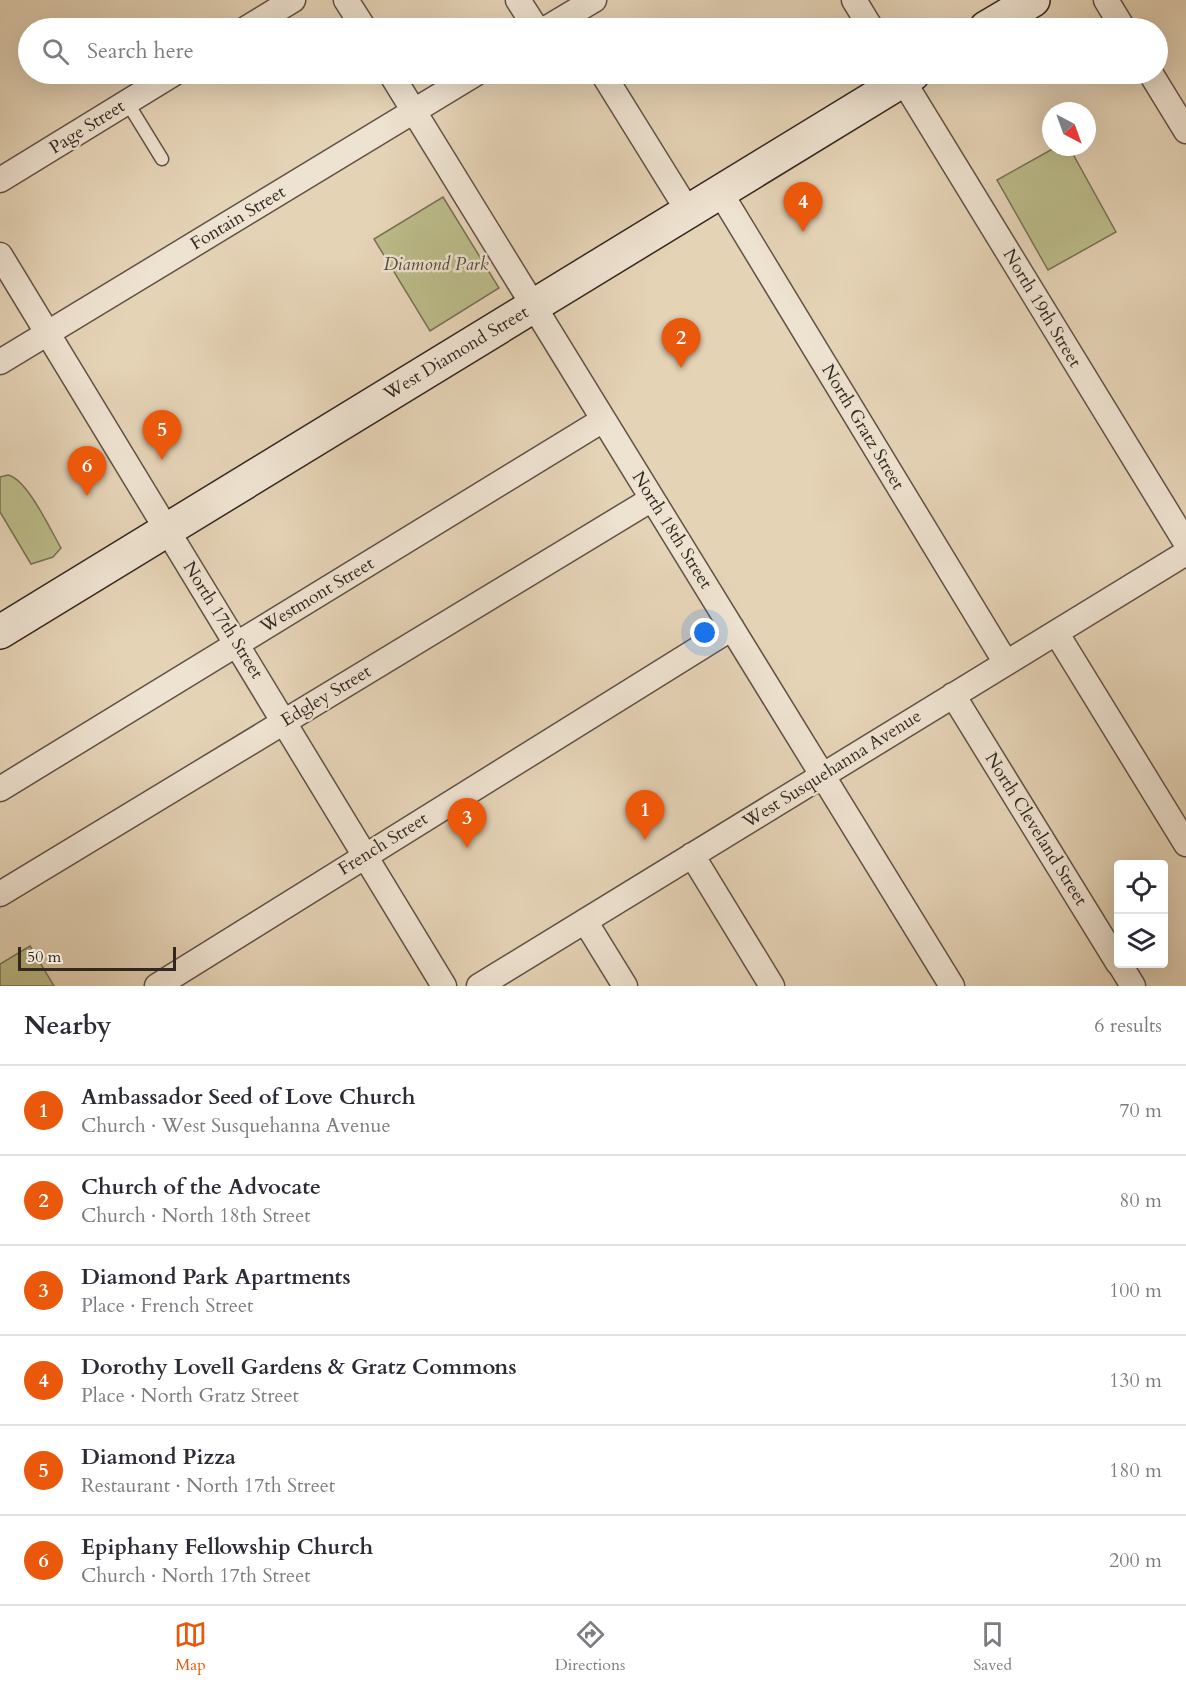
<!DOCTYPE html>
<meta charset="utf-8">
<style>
body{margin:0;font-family:Cardo,serif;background:#f2f2f3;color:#2b2b33}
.controls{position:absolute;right:18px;bottom:18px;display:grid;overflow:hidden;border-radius:6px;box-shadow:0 6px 24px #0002}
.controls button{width:54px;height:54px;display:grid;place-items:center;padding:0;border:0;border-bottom:2px solid #e1e1e2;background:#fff;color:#2b2b33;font:30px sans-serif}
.compass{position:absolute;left:1042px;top:102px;width:54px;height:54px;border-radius:50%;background:#fff;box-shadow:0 6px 24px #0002;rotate:139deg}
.scale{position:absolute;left:18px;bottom:15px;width:158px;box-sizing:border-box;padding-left:6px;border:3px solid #332720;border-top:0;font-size:16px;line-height:21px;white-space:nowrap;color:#332720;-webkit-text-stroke:4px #eee2d0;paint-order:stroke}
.you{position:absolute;left:705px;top:633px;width:21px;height:21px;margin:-15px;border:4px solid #fff;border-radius:50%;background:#1a73e8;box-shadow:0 0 0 9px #1a73e833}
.badge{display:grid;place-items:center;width:39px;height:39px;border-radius:50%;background:#ea580c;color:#fff;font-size:20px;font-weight:700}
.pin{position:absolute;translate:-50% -50px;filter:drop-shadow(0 2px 3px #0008)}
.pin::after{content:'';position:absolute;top:32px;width:21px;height:18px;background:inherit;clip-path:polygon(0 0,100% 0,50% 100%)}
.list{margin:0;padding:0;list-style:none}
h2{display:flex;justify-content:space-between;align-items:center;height:78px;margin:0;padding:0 24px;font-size:26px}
h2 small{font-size:20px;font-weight:400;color:#7c7c81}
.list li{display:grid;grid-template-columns:39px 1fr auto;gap:18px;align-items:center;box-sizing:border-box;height:90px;padding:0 24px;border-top:2px solid #e1e1e2}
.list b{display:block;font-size:22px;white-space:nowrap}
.list p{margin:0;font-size:20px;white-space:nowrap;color:#7c7c81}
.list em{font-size:20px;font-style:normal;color:#7c7c81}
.icon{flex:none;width:33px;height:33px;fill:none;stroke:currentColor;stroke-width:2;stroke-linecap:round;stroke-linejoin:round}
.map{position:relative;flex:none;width:1186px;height:986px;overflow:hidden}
.search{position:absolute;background:#fff;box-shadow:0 6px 24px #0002;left:18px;right:18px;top:18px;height:66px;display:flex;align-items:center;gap:15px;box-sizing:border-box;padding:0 21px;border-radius:33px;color:#7c7c81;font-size:22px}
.sheet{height:618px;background:#fff}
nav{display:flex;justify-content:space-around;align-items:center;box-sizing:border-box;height:84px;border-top:2px solid #e1e1e2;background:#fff;font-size:16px;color:#7c7c81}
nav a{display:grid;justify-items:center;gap:3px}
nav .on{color:#ea580c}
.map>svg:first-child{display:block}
.green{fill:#bbbb89;stroke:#777154;stroke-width:1.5}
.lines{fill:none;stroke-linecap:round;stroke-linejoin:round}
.lane-casing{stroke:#605246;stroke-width:15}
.street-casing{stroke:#605246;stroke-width:27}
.secondary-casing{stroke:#332720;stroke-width:36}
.lane{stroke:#eee2d0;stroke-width:12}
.street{stroke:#eee2d0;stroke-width:24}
.secondary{stroke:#eee2d0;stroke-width:33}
.labels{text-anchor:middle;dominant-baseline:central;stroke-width:5;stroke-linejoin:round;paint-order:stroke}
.street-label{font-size:18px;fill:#332720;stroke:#eee2d0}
.park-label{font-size:18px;font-style:italic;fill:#554c3a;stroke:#eee2d0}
</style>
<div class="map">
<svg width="1186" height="986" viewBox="0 0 1186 986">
<rect width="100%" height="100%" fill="#e5d3b6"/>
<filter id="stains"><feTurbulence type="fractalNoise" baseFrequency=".00333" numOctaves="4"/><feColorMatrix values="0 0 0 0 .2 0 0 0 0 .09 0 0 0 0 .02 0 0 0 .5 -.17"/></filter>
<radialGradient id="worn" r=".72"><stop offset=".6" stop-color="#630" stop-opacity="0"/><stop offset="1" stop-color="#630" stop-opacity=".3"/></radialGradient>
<path class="green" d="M 1056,147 L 1069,147 L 1116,232 L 1048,270 L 997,180 Z
M 443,197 L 499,288 L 430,331 L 374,239 Z
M 8,475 C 27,479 50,529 61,548 L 53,557 L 31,564 L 0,512 L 0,477 Z
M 30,946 L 54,986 L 0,986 L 0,964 Z"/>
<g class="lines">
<defs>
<path id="lane" d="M 127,102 L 162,159"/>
<path id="street" d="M 346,0 L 364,28
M 518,0 L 536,28
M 854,0 L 871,28
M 1106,0 L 1123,28
M 247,28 L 293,0
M 547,28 L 594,0
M 391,74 L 952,986
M 603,74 L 688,211
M 899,74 L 1186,543
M 1151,74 L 1186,131
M 0,180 L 173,74
M 720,192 L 1006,663
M 0,255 L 444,986
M 0,362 L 475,74
M 1057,634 L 1186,844
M 953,695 L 1118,963
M 0,789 L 603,420
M 692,855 L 772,986
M 0,894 L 652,499
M 585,921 L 625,986
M 1119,963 L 1133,986
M 157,986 L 732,628
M 479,986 L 1186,553"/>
<path id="secondary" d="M 986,28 L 1033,0
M 0,632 L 913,74"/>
</defs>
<use href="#lane" class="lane-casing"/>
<use href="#street" class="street-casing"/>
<use href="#secondary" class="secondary-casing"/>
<use href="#lane" class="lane"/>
<use href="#street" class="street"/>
<use href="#secondary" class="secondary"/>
</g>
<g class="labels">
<g class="street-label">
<text transform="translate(87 127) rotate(-32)">Page Street</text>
<text transform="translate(238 218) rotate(-31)">Fontain Street</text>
<text transform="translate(1042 308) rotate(59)">North 19th Street</text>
<text transform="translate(456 353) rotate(-31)">West Diamond Street</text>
<text transform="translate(863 427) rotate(59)">North Gratz Street</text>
<text transform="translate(672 530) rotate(58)">North 18th Street</text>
<text transform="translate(317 595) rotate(-31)">Westmont Street</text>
<text transform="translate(223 620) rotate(58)">North 17th Street</text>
<text transform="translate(326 696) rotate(-31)">Edgley Street</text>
<text transform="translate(832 769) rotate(-32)">West Susquehanna Avenue</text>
<text transform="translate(1036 829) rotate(58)">North Cleveland Street</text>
<text transform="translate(383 844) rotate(-32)">French Street</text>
</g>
<g class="park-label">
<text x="436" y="264">Diamond Park</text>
</g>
</g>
<rect width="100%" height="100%" filter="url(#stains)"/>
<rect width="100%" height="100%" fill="url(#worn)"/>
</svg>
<div class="controls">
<button><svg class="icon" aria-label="locate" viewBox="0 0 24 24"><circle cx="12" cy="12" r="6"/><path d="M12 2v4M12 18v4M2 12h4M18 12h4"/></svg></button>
<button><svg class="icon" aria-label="layers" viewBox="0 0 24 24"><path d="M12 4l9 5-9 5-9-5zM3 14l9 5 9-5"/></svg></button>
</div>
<svg class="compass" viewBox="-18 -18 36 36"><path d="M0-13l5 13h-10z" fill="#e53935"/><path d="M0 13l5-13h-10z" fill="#7c7c81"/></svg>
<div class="scale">50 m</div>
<div class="you"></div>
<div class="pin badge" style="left:645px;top:840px">1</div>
<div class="pin badge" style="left:681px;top:368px">2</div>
<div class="pin badge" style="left:467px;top:848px">3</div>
<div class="pin badge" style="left:803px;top:232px">4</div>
<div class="pin badge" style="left:162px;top:460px">5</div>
<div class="pin badge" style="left:87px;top:496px">6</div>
<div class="search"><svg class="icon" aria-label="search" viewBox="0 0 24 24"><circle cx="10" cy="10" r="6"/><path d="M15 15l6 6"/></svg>Search here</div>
</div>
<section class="sheet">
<h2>Nearby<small>6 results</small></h2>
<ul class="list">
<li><span class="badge">1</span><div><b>Ambassador Seed of Love Church</b><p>Church · West Susquehanna Avenue</p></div><em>70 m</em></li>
<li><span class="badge">2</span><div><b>Church of the Advocate</b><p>Church · North 18th Street</p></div><em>80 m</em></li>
<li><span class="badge">3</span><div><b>Diamond Park Apartments</b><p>Place · French Street</p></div><em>100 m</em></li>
<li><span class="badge">4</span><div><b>Dorothy Lovell Gardens &amp; Gratz Commons</b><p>Place · North Gratz Street</p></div><em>130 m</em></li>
<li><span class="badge">5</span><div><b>Diamond Pizza</b><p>Restaurant · North 17th Street</p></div><em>180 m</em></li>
<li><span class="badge">6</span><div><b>Epiphany Fellowship Church</b><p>Church · North 17th Street</p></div><em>200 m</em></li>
</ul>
</section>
<nav>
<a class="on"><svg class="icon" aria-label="map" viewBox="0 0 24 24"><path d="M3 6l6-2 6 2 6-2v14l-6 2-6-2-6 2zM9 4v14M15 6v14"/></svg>Map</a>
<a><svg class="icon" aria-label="directions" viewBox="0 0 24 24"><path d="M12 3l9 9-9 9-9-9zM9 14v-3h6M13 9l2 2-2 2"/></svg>Directions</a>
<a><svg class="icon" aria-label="saved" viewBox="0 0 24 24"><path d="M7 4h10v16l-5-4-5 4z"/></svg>Saved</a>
</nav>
